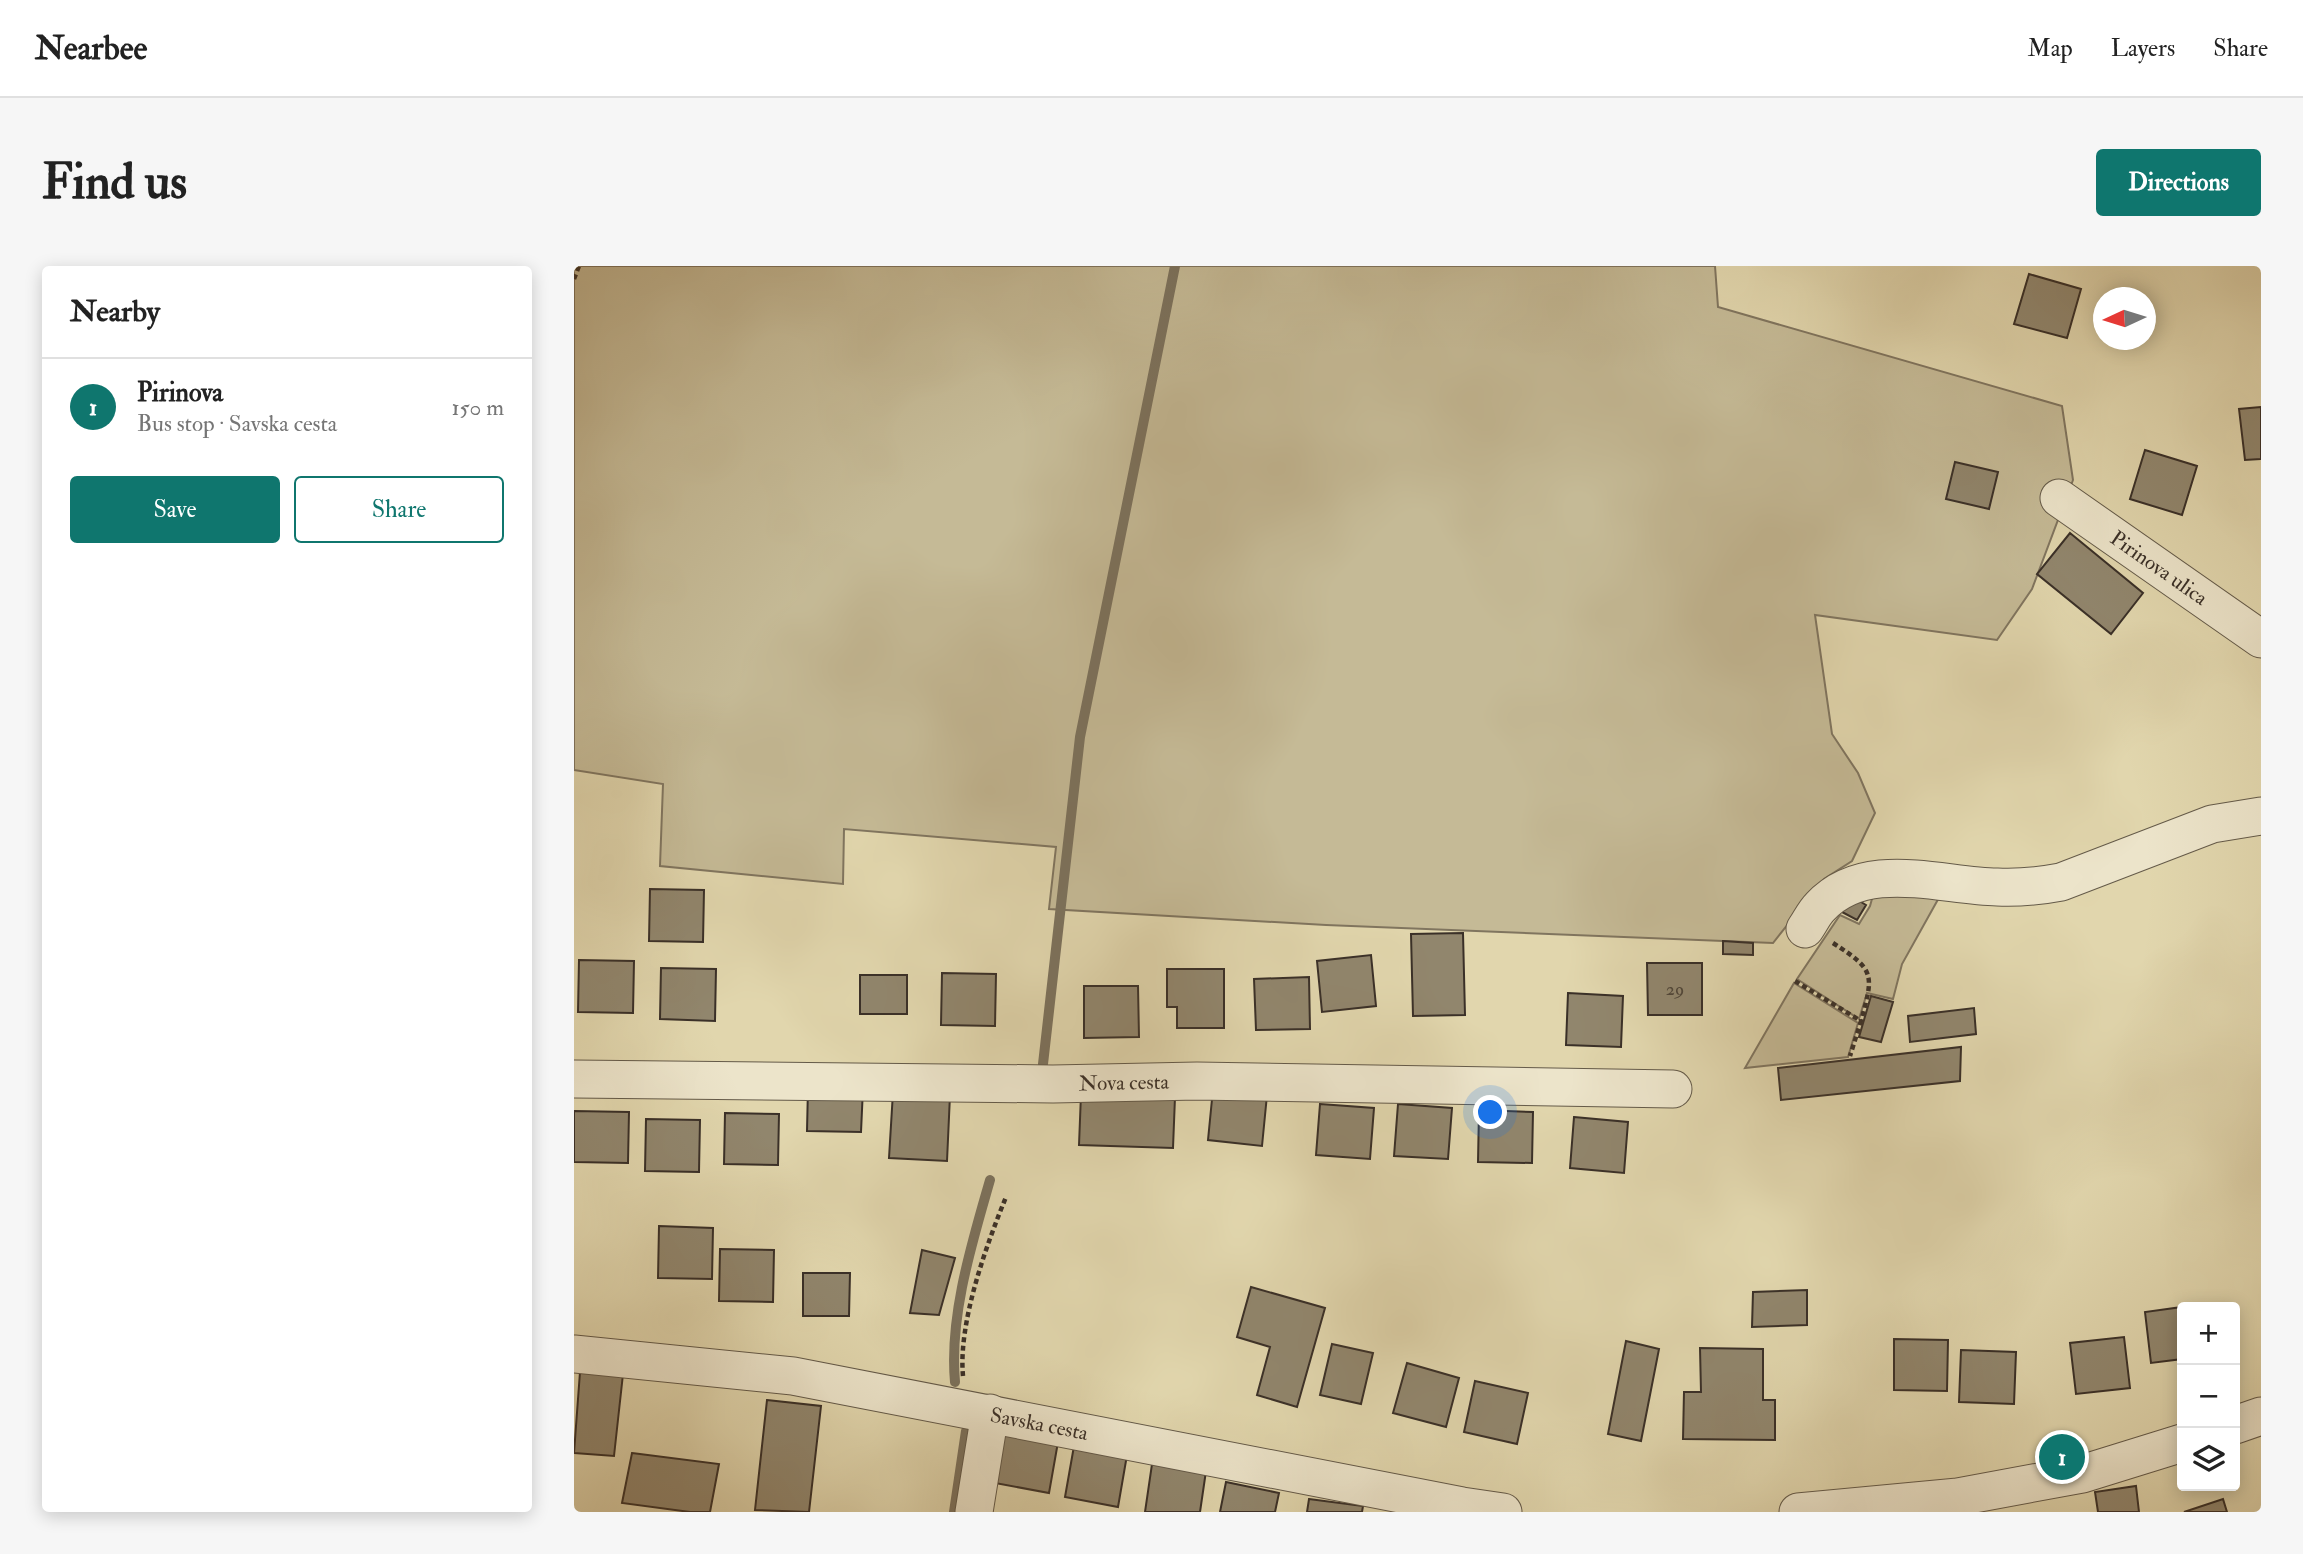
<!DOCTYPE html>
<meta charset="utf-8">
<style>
body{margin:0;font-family:"IM FELL Double Pica",serif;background:#f6f6f6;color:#222}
.controls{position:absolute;right:21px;bottom:21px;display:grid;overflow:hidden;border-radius:7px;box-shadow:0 4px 18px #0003}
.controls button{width:63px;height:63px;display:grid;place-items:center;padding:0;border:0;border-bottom:2px solid #e0e0e0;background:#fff;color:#222;font:35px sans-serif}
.compass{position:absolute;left:1519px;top:21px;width:63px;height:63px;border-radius:50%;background:#fff;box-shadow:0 4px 18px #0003;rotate:266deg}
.you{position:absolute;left:917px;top:847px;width:24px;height:24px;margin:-18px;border:5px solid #fff;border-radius:50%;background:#1a73e8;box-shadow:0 0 0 10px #1a73e833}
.badge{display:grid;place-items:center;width:46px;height:46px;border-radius:50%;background:#0f766e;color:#fff;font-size:23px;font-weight:700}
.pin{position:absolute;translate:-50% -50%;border:4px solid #fff;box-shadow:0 2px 7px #0006}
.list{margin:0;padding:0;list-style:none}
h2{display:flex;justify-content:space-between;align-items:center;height:91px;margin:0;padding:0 28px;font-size:30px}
h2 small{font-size:23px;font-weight:400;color:#767676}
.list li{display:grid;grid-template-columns:46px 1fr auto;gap:21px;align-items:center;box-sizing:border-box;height:98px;padding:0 28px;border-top:2px solid #e0e0e0}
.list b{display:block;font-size:26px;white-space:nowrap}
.list p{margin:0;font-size:23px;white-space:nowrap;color:#767676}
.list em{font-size:23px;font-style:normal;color:#767676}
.actions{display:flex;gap:14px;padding:21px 28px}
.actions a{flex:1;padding:16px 0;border:2px solid #0f766e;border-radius:7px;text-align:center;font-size:24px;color:#0f766e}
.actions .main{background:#0f766e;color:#fff}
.icon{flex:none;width:38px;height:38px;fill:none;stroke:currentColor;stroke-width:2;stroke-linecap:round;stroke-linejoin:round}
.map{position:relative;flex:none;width:1687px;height:1246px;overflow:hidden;border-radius:7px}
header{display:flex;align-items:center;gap:42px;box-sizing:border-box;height:98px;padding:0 35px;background:#fff;border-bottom:2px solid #e0e0e0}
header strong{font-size:33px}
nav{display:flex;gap:38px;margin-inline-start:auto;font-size:24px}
.intro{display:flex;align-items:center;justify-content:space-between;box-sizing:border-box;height:168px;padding:0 42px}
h1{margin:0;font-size:49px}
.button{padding:18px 32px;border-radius:7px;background:#0f766e;color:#fff;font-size:24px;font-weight:700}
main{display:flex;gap:42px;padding:0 42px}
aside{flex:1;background:#fff;border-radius:7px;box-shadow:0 4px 18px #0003}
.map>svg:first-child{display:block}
.green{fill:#c5ba96;stroke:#80755f;stroke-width:2}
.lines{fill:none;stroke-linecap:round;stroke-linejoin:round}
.stream{stroke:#7c725d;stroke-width:10}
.building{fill:#91866d;stroke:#3a3028;stroke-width:2}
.minor-casing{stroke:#645a49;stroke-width:39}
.path{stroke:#3a3028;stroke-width:4.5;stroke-dasharray:5 3.5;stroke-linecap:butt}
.minor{stroke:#ece4ca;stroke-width:37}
.labels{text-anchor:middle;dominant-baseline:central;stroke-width:7;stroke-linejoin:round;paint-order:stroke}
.number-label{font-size:18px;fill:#504639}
.street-label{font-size:21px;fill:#3a3028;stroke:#ece4ca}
</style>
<header>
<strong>Nearbee</strong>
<nav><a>Map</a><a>Layers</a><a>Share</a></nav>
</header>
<div class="intro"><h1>Find us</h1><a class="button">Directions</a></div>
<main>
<aside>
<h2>Nearby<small></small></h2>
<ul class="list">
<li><span class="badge">1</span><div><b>Pirinova</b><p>Bus stop · Savska cesta</p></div><em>150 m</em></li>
</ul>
<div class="actions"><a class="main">Save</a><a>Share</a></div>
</aside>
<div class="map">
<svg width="1687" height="1246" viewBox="0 0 1687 1246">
<rect width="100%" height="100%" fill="#e1d6ad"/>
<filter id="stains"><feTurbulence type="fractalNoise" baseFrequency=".00286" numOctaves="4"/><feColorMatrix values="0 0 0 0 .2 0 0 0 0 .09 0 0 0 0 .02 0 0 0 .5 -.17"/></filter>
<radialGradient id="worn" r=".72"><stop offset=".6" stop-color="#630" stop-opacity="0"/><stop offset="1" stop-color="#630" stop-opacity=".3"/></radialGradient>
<path class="green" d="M 0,0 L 1141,0 L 1144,41 L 1488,140 L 1499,214 L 1458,323 L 1423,374 L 1241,349 L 1258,468 L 1284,507 L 1301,547 L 1278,595 L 1250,613 L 1199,677 L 752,659 L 475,643 L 482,581 L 270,563 L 269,618 L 86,600 L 89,518 L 0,504 Z
M 1301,622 L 1367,628 L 1328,698 L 1319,733 L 1293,727 L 1285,753 L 1223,713 L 1266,649 L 1285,658 L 1296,640 Z
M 1220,717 L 1284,757 L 1274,791 L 1171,802 Z"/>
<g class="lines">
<path class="stream" d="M 469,798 L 506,471 L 601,0
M 381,1116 C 375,1050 398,977 416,914
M 380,1246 L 392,1165"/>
</g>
<path class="building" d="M 1455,8 L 1507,23 L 1493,72 L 1440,58 Z
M 1687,141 L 1687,193 L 1671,194 L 1665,143 Z
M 1571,184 L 1623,200 L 1608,249 L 1556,233 Z
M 1381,196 L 1424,206 L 1415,243 L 1372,233 Z
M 1496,267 L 1569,327 L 1537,368 L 1463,308 Z
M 76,623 L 130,624 L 129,676 L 75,675 Z
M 1277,630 L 1292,639 L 1283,654 L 1268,646 Z
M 889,667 L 891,749 L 839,750 L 837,668 Z
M 1149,675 L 1179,677 L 1179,689 L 1149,688 Z
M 797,689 L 802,740 L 748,746 L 743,695 Z
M 5,694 L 60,695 L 59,747 L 4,746 Z
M 1073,697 L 1128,697 L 1128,749 L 1074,749 Z
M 87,702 L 142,703 L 141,755 L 86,753 Z
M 593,703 L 650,703 L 650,762 L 603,762 L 603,741 L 593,741 Z
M 368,707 L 422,708 L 421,760 L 367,759 Z
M 286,709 L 333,709 L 333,748 L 286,748 Z
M 735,711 L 736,763 L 682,764 L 680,713 Z
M 510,720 L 564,720 L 565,771 L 510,772 Z
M 994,727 L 1049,730 L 1047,781 L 992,779 Z
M 1297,730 L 1319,736 L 1307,776 L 1285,771 Z
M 1400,742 L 1402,768 L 1336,776 L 1334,750 Z
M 1387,781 L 1386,815 L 1207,834 L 1204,802 Z
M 234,821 L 289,822 L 287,866 L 233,865 Z
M 639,823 L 693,829 L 688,880 L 634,874 Z
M 319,826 L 376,829 L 373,895 L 315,892 Z
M 507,828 L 601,831 L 599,882 L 505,879 Z
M 746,838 L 800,842 L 796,893 L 742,889 Z
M 824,838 L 878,842 L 874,893 L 820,890 Z
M 905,844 L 959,846 L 958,897 L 904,896 Z
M 0,845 L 55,846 L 54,897 L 0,896 Z
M 151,847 L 205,848 L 204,899 L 150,898 Z
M 1000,851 L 1054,856 L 1050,907 L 996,902 Z
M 72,853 L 126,854 L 125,906 L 71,905 Z
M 85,960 L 139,962 L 138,1013 L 84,1012 Z
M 146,983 L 200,984 L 199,1036 L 145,1035 Z
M 348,984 L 381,992 L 365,1049 L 336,1047 Z
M 229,1007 L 276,1007 L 275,1050 L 229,1050 Z
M 677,1021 L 751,1042 L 723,1141 L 683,1129 L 696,1081 L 663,1071 Z
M 1233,1024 L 1233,1059 L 1178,1061 L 1179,1026 Z
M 1608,1041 L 1608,1093 L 1577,1097 L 1571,1046 Z
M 1550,1071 L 1556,1122 L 1502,1128 L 1496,1077 Z
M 1320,1073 L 1374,1074 L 1373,1125 L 1320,1124 Z
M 1052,1075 L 1085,1083 L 1067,1175 L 1034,1168 Z
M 758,1078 L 799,1087 L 787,1138 L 746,1129 Z
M 1126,1082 L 1189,1083 L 1189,1134 L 1201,1134 L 1201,1174 L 1109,1173 L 1110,1126 L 1127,1126 Z
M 1387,1084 L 1442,1086 L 1440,1138 L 1385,1136 Z
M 833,1097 L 885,1112 L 872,1161 L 819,1147 Z
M 6,1106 L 49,1108 L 40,1190 L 0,1187 Z
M 901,1115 L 954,1127 L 943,1178 L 890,1166 Z
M 193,1134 L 247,1140 L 235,1246 L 181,1244 Z
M 431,1166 L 484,1176 L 475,1227 L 421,1217 Z
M 500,1180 L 553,1189 L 544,1241 L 491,1231 Z
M 58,1187 L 145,1198 L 136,1246 L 116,1246 L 48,1237 Z
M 578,1198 L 632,1205 L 626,1246 L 571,1246 Z
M 652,1216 L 705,1227 L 701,1246 L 646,1246 Z
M 1562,1220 L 1565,1246 L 1524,1246 L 1521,1226 Z
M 735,1233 L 789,1240 L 788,1246 L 733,1246 Z
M 1649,1233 L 1653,1246 L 1610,1246 Z"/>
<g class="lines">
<defs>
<g id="minor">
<path id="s1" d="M 1485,232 L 1687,373"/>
<path d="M 1231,663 C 1236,656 1240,647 1246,641 C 1291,592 1366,620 1423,621 C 1445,622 1466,620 1487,616 L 1638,558 L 1687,550"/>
<path id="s2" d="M 0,813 L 479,818 L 623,815 L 1099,823"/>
<path id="s3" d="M 0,1088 L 219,1110 L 888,1240 L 929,1246"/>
<path d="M 1661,1159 L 1687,1150"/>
<path d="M 400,1246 L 416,1147"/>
<path d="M 1224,1246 L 1384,1231 L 1508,1208 L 1608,1177"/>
</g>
</defs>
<use href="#minor" class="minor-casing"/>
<path class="path" d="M 0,13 L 5,0
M 1259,677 C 1301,704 1300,708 1287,755
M 1221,715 L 1287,755 L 1276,790
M 389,1110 C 384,1057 412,980 432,931"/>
<use href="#minor" class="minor"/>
</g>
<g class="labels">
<g class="number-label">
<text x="1101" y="723">29</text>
</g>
<g class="street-label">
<text stroke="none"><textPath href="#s1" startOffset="122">Pirinova ulica</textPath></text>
<text stroke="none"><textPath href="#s2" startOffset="550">Nova cesta</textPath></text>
<text stroke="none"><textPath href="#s3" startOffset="471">Savska cesta</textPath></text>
</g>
</g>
<rect width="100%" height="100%" filter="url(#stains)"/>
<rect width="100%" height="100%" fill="url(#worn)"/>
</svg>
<div class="controls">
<button>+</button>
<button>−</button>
<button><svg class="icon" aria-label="layers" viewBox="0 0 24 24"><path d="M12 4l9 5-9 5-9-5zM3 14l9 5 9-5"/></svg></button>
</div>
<svg class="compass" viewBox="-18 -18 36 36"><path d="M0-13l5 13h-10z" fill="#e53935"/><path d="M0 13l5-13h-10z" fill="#767676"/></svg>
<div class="you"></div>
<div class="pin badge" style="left:1488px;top:1191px">1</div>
</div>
</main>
